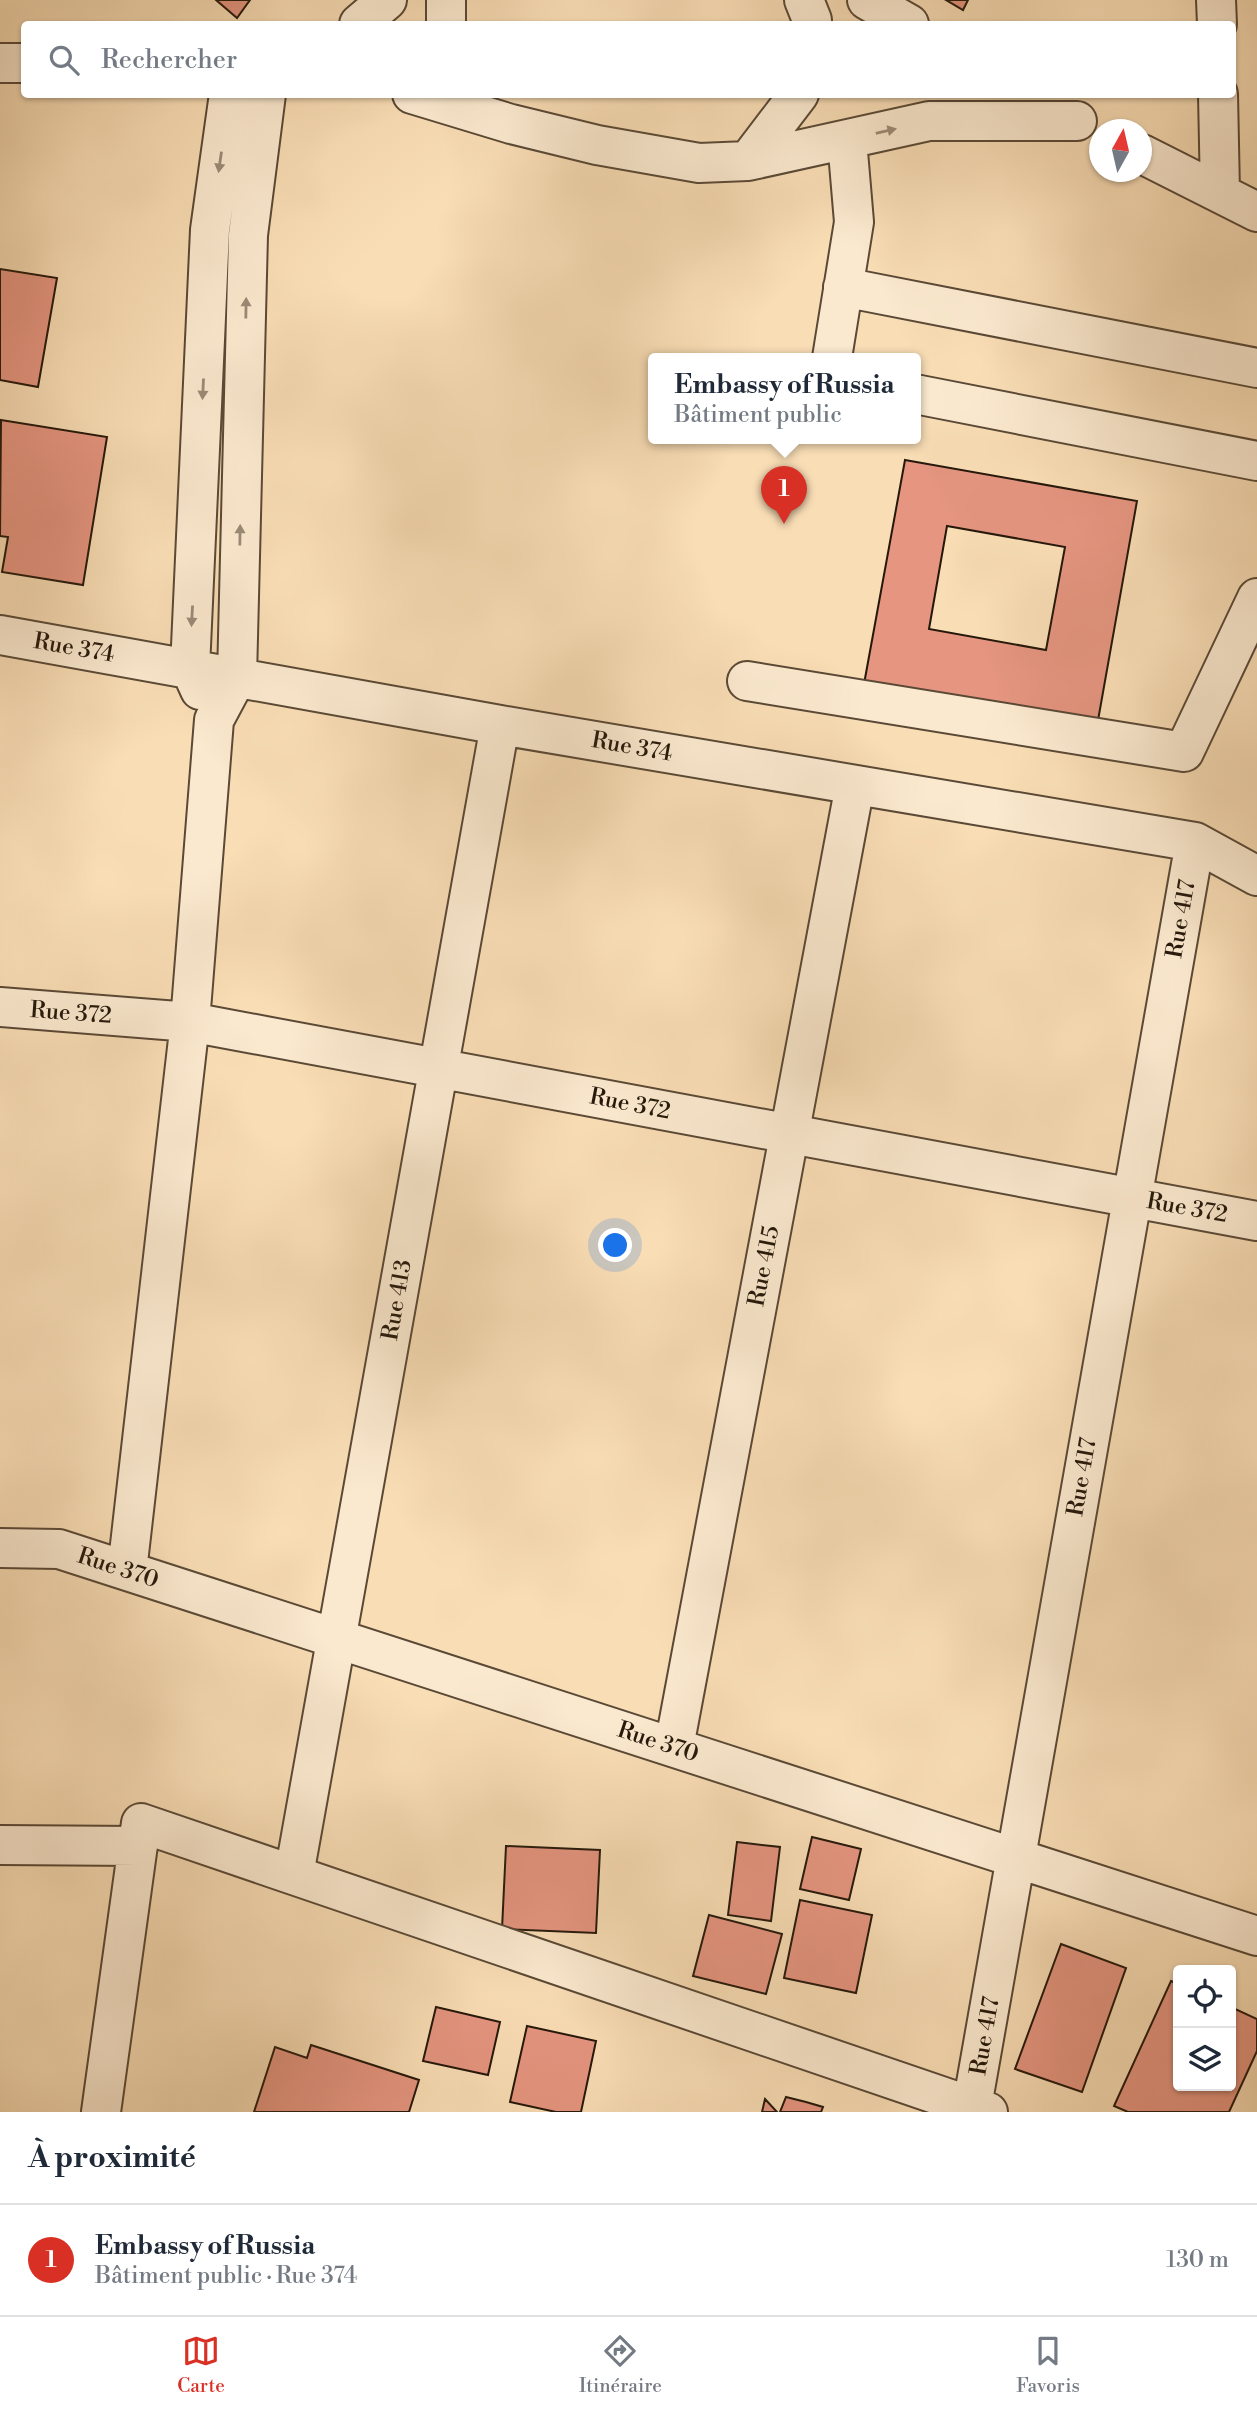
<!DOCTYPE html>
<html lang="fr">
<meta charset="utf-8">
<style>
body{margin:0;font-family:"Libre Bodoni",serif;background:#f2f2f3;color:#1f2937}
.controls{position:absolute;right:21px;bottom:21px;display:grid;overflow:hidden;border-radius:7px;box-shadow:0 2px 5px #0004}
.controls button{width:63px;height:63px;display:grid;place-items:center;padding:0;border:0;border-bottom:2px solid #e0e1e3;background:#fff;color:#1f2937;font:35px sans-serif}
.compass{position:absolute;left:1089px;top:119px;width:63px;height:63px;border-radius:50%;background:#fff;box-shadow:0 2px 5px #0004;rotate:8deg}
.you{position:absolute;left:616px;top:1246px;width:24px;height:24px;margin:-18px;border:5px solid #fff;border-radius:50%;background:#1a73e8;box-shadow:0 0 0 10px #1a73e833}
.badge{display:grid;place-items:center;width:46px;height:46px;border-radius:50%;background:#d93025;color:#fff;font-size:23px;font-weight:700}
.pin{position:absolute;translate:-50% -58px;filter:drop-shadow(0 2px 4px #0008)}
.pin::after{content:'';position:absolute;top:37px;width:24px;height:21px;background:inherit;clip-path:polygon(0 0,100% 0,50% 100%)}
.popup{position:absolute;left:648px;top:353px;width:273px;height:91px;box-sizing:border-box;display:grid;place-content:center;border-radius:7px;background:#fff;filter:drop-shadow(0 2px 5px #0005);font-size:23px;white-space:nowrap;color:#747a83}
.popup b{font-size:26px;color:#1f2937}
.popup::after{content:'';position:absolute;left:50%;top:100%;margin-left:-14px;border:14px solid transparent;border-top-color:#fff}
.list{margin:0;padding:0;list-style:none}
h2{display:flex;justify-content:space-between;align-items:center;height:91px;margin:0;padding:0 28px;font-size:30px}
h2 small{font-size:23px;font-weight:400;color:#747a83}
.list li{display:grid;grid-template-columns:46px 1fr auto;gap:21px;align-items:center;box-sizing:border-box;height:112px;padding:0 28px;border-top:2px solid #e0e1e3}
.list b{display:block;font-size:26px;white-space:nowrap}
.list p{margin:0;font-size:23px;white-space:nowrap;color:#747a83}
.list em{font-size:23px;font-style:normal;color:#747a83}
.icon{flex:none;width:38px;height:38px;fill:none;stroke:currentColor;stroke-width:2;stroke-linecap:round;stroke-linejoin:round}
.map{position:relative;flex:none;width:1257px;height:2112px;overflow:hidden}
.search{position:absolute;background:#fff;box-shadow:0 2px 5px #0004;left:21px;right:21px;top:21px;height:77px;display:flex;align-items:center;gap:18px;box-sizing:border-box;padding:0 24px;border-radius:7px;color:#747a83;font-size:26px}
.sheet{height:203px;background:#fff}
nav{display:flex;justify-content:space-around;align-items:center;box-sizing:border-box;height:98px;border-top:2px solid #e0e1e3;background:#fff;font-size:19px;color:#747a83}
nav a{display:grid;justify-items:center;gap:4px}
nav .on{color:#d93025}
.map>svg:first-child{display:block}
.building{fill:#e59580;stroke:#25180b;stroke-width:2;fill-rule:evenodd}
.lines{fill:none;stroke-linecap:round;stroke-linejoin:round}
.minor-casing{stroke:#5a4936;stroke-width:42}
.minor{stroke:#fbe9cf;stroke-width:38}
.oneway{fill:#9b8b77}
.labels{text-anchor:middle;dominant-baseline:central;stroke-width:7;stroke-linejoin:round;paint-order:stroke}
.street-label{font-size:23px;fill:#25180b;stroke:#fbe9cf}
</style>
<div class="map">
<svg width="1257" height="2112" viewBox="0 0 1257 2112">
<rect width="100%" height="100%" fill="#f9ddb5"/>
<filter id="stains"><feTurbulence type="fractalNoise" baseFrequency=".00286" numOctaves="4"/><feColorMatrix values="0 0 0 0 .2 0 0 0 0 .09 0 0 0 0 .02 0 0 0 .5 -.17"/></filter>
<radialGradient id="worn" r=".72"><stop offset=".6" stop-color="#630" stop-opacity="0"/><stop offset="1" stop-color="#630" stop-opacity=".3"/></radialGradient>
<path class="building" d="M 216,0 L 250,0 L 237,18 Z
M 946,0 L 968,0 L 963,10 Z
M 0,269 L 57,278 L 38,387 L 0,380 Z
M 1,420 L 107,437 L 83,585 L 2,572 L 8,537 L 0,536 Z
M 905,460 L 1137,501 L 1097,726 L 864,684 ZM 947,526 L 1065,547 L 1046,650 L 929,629 Z
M 812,1837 L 861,1849 L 849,1900 L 800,1889 Z
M 737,1842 L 780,1847 L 771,1921 L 728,1915 Z
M 506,1846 L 600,1850 L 596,1933 L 502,1929 Z
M 800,1900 L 872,1915 L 856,1993 L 784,1978 Z
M 709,1915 L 782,1934 L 766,1994 L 693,1976 Z
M 1061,1944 L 1126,1968 L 1082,2092 L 1015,2069 Z
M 1171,1981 L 1178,1984 L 1178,2086 L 1231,2086 L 1231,2007 L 1257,2019 L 1257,2051 L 1229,2112 L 1128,2112 L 1114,2106 Z
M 436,2007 L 500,2022 L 488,2075 L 423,2061 Z
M 527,2026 L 596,2041 L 581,2112 L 556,2112 L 510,2102 Z
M 311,2045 L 419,2080 L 409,2112 L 254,2112 L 275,2047 L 307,2058 Z
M 786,2097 L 806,2102 L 823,2107 L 821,2112 L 780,2112 Z
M 765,2099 L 777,2112 L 762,2112 Z"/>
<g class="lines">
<defs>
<path id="minor" d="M 446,0 L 446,24
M 804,0 L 812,20 L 812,24
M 867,0 L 909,24
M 1216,0 L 1217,24
M 359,24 L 387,0
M 0,63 L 24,63
M 412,94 L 511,124 L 597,145 L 699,163 L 748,161 L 929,121 L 1077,121
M 1218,94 L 1220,193
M 1142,154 L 1257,212
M 748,161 L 799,94
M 843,287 L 1257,368
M 832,358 L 854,222 L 847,140
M 915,394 L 1257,461
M 0,635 L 500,725 L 1195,842 L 1257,876
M 747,681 L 1184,752 L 1257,598
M 200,690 L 190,668 L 210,230 L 229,94
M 0,1007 L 190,1022 L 1257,1221
M 0,1548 L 59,1549 L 1257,1936
M 127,1571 L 190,1022 L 214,720 L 237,677 L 248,235 L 266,94
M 674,1747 L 855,785
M 0,1845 L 138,1846
M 294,1875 L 500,725
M 101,2112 L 141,1823 L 988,2112
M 971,2112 L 1195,842"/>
</defs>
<use href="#minor" class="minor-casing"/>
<use href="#minor" class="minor"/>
</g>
<defs><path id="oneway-solid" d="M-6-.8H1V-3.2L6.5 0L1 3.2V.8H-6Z" transform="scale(1.75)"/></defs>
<g class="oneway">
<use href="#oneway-solid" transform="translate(886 131) rotate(-13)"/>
<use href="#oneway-solid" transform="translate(220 162) rotate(98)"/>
<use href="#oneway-solid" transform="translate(246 308) rotate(-89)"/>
<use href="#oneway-solid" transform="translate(203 389) rotate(93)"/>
<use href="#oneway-solid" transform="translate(240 535) rotate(-89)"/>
<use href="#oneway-solid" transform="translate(192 616) rotate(93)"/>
</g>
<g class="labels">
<g class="street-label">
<text transform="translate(74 648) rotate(10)">Rue 374</text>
<text transform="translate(632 747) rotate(10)">Rue 374</text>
<text transform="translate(1181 919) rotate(-80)">Rue 417</text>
<text transform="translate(71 1013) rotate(4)">Rue 372</text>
<text transform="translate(630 1104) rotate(11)">Rue 372</text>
<text transform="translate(1187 1208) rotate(10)">Rue 372</text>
<text transform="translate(764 1266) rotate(-79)">Rue 415</text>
<text transform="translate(397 1300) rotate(-80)">Rue 413</text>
<text transform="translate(1082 1477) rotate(-80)">Rue 417</text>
<text transform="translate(118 1568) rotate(18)">Rue 370</text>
<text transform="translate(658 1742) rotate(18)">Rue 370</text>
<text transform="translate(985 2036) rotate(-80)">Rue 417</text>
</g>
</g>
<rect width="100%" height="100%" filter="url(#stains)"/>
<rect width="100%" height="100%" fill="url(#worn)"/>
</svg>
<div class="controls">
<button><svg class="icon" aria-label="locate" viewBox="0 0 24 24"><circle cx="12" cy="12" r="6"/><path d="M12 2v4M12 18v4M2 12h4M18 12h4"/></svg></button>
<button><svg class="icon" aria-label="layers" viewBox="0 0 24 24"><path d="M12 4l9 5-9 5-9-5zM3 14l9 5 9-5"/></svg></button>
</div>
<svg class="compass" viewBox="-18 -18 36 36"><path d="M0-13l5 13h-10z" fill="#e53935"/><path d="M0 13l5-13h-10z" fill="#747a83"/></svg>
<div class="you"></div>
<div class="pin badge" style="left:784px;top:524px">1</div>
<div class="popup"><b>Embassy of Russia</b>Bâtiment public</div>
<div class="search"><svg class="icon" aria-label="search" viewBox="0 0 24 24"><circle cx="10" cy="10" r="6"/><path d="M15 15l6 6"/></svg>Rechercher</div>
</div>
<section class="sheet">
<h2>À proximité<small></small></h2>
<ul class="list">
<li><span class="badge">1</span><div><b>Embassy of Russia</b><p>Bâtiment public · Rue 374</p></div><em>130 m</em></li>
</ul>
</section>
<nav>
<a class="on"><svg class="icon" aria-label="map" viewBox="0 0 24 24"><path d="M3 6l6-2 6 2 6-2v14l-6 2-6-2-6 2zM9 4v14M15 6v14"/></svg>Carte</a>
<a><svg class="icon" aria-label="directions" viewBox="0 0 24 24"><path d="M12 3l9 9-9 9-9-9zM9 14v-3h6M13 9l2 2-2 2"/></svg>Itinéraire</a>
<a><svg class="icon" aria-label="saved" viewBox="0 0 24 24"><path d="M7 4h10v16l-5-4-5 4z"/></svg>Favoris</a>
</nav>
